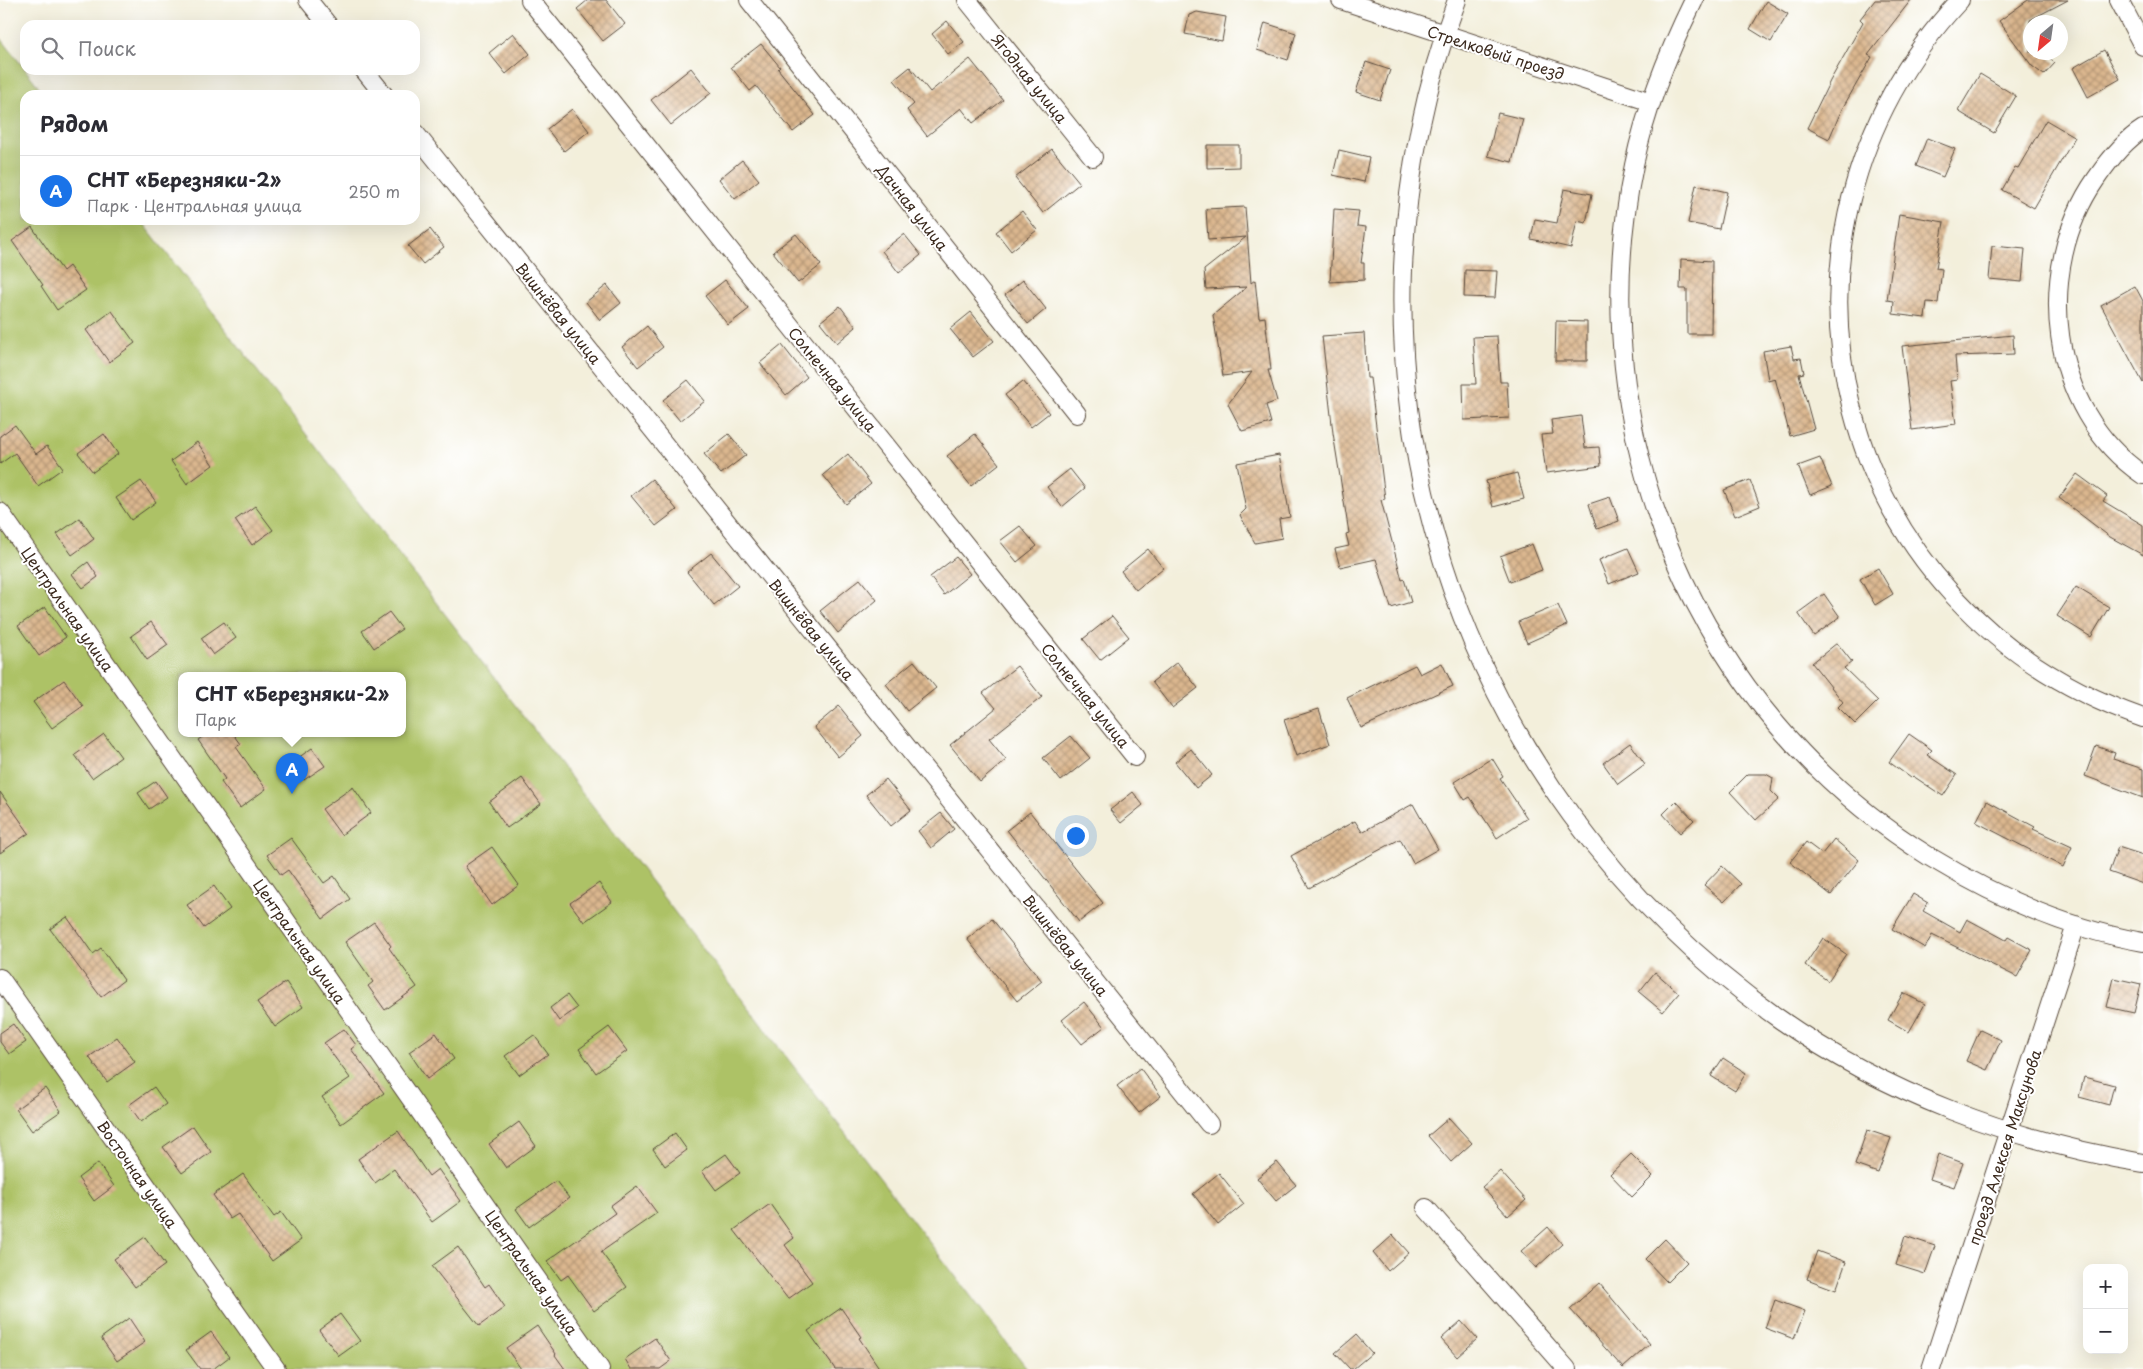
<!DOCTYPE html>
<html lang="ru">
<meta charset="utf-8">
<style>
body{margin:0;font-family:"Playpen Sans",sans-serif;background:#f2f2f3;color:#2b2b33}
.controls{position:absolute;right:15px;bottom:15px;display:grid;overflow:hidden;border-radius:10px;box-shadow:0 5px 20px #0002}
.controls button{width:45px;height:45px;display:grid;place-items:center;padding:0;border:0;border-bottom:1px solid #e1e1e2;background:#fff;color:#2b2b33;font:25px sans-serif}
.compass{position:absolute;left:2023px;top:15px;width:45px;height:45px;border-radius:50%;background:#fff;box-shadow:0 5px 20px #0002;rotate:209deg}
.you{position:absolute;left:1075px;top:835px;width:18px;height:18px;margin:-12px;border:4px solid #fff;border-radius:50%;background:#1a73e8;box-shadow:0 0 0 8px #1a73e833}
.badge{display:grid;place-items:center;width:32px;height:32px;border-radius:50%;background:#1a73e8;color:#fff;font-size:16px;font-weight:700}
.pin{position:absolute;translate:-50% -41px;filter:drop-shadow(0 1px 2px #0008)}
.pin::after{content:'';position:absolute;top:26px;width:18px;height:15px;background:inherit;clip-path:polygon(0 0,100% 0,50% 100%)}
.popup{position:absolute;left:178px;top:672px;width:228px;height:65px;box-sizing:border-box;display:grid;place-content:center;border-radius:10px;background:#fff;filter:drop-shadow(0 1px 4px #0005);font-size:16px;white-space:nowrap;color:#7c7c81}
.popup b{font-size:19px;color:#2b2b33}
.popup::after{content:'';position:absolute;left:50%;top:100%;margin-left:-10px;border:10px solid transparent;border-top-color:#fff}
.list{margin:0;padding:0;list-style:none}
h2{display:flex;justify-content:space-between;align-items:center;height:65px;margin:0;padding:0 20px;font-size:21px}
h2 small{font-size:16px;font-weight:400;color:#7c7c81}
.list li{display:grid;grid-template-columns:32px 1fr auto;gap:15px;align-items:center;box-sizing:border-box;height:70px;padding:0 20px;border-top:1px solid #e1e1e2}
.list b{display:block;font-size:19px;white-space:nowrap}
.list p{margin:0;font-size:16px;white-space:nowrap;color:#7c7c81}
.list em{font-size:16px;font-style:normal;color:#7c7c81}
.icon{flex:none;width:28px;height:28px;fill:none;stroke:currentColor;stroke-width:2;stroke-linecap:round;stroke-linejoin:round}
.map{position:relative;flex:none;width:2143px;height:1369px;overflow:hidden}
.search{position:absolute;background:#fff;box-shadow:0 5px 20px #0002;left:20px;top:20px;width:400px;height:55px;display:flex;align-items:center;gap:12px;box-sizing:border-box;padding:0 18px;border-radius:15px;color:#7c7c81;font-size:19px}
.panel{position:absolute;background:#fff;box-shadow:0 5px 20px #0002;left:20px;top:90px;width:400px;height:135px;border-radius:15px}
.map>svg:first-child{display:block}
.garden{fill:#adc266;stroke:#747642;fill-rule:evenodd}
.building{fill:url(#building-cross-hatch)}
.lines{fill:none;stroke-linecap:round;stroke-linejoin:round}
.street-casing{stroke:#57483a;stroke-width:20}
.street{stroke:#fff;stroke-width:18}
.labels{text-anchor:middle;dominant-baseline:central;stroke-width:4;stroke-linejoin:round;paint-order:stroke}
.street-label{font-size:15px;fill:#3b2a1e;stroke:#fff}
</style>
<div class="map">
<svg width="2143" height="1369" viewBox="0 0 2143 1369">
<defs>
<pattern id="building-cross-hatch" width="8" height="8" patternUnits="userSpaceOnUse" patternTransform="scale(1.25)"><rect width="8" height="8" fill="#dbb78f"/><path d="M0 0l8 8M0 8l8-8" fill="none" stroke="#b39574"/></pattern>
</defs>
<rect width="100%" height="100%" fill="#fff"/>
<filter id="ink" filterUnits="userSpaceOnUse"><feTurbulence type="fractalNoise" baseFrequency=".02" numOctaves="2"/><feDisplacementMap in="SourceGraphic" scale="10" xChannelSelector="R" yChannelSelector="G"/><feConvolveMatrix kernelMatrix="1 2 1 2 8 2 1 2 1" color-interpolation-filters="sRGB"/></filter>
<filter id="wash" filterUnits="userSpaceOnUse"><feTurbulence type="fractalNoise" baseFrequency=".0096" numOctaves="4" result="noise"/><feDisplacementMap in="SourceGraphic" scale="20" xChannelSelector="R" yChannelSelector="G"/><feGaussianBlur stdDeviation="1.12" result="paint"/><feColorMatrix in="noise" values="0 0 0 0 0 0 0 0 0 0 0 0 0 0 0 0 0 1.4 0 .05"/><feComposite in="paint" operator="in"/></filter>
<g filter="url(#wash)">
<rect width="100%" height="100%" fill="#f3efdb"/>
<path class="garden" d="M 0,37 L 45,95 L 25,95 L 25,220 L 141,220 L 1027,1369 L 0,1369 ZM 182,675 L 402,675 L 402,733 L 182,733 Z"/>
<g id="blocks">
<path class="building" d="M 588,0 L 606,0 L 625,24 L 603,41 L 577,9 Z
M 1875,0 L 1911,0 L 1868,55 L 1872,57 L 1842,109 L 1829,139 L 1807,128 L 1830,81 L 1863,22 L 1860,19 Z
M 2028,0 L 2068,0 L 2030,20 L 2030,52 L 2043,52 L 2055,63 L 2044,75 L 2032,66 L 1999,21 Z
M 1766,1 L 1788,14 L 1771,42 L 1750,29 Z
M 1197,12 L 1226,17 L 1222,41 L 1185,34 L 1189,15 Z
M 947,21 L 964,42 L 948,54 L 932,34 Z
M 1265,23 L 1296,33 L 1288,60 L 1257,50 Z
M 513,33 L 530,54 L 506,74 L 489,53 Z
M 761,44 L 780,67 L 778,69 L 815,115 L 793,132 L 756,86 L 750,91 L 731,67 Z
M 2104,50 L 2120,79 L 2088,97 L 2073,68 Z
M 970,59 L 1003,100 L 973,123 L 961,108 L 927,136 L 907,110 L 914,104 L 894,80 L 910,67 L 930,92 Z
M 1366,62 L 1390,70 L 1380,100 L 1356,92 Z
M 691,68 L 711,93 L 671,125 L 651,100 Z
M 1980,74 L 2016,96 L 1994,133 L 1958,111 Z
M 572,109 L 589,131 L 564,151 L 547,129 Z
M 1498,113 L 1523,119 L 1512,162 L 1488,156 Z
M 2046,120 L 2075,137 L 2034,208 L 2002,190 L 2015,167 L 2018,168 Z
M 1927,138 L 1955,149 L 1943,177 L 1916,166 Z
M 1207,145 L 1239,145 L 1239,167 L 1207,168 Z
M 1052,149 L 1080,183 L 1043,213 L 1015,178 Z
M 1339,150 L 1369,157 L 1364,182 L 1333,175 Z
M 742,160 L 759,180 L 735,199 L 719,179 Z
M 1696,185 L 1727,192 L 1719,229 L 1688,223 Z
M 1564,189 L 1592,194 L 1586,223 L 1577,221 L 1571,248 L 1531,239 L 1535,219 L 1557,223 Z
M 1245,207 L 1251,283 L 1255,280 L 1259,318 L 1265,317 L 1271,370 L 1268,370 L 1277,401 L 1266,405 L 1271,423 L 1242,431 L 1228,404 L 1252,372 L 1223,376 L 1213,315 L 1247,287 L 1206,289 L 1204,270 L 1246,237 L 1208,240 L 1206,209 Z
M 1334,209 L 1359,211 L 1357,226 L 1366,227 L 1361,263 L 1364,263 L 1364,280 L 1330,282 Z
M 1022,211 L 1037,230 L 1011,251 L 996,232 Z
M 1899,214 L 1944,222 L 1936,268 L 1942,269 L 1938,303 L 1927,302 L 1925,318 L 1893,314 L 1894,301 L 1887,300 Z
M 32,227 L 63,271 L 69,266 L 86,290 L 57,310 L 41,286 L 43,285 L 12,241 Z
M 430,229 L 444,247 L 423,264 L 408,246 Z
M 796,234 L 821,265 L 798,283 L 773,252 Z
M 904,234 L 921,255 L 899,273 L 882,251 Z
M 1992,246 L 2025,249 L 2022,282 L 1989,279 Z
M 1681,259 L 1712,261 L 1711,334 L 1687,334 L 1687,289 L 1680,289 Z
M 1465,270 L 1497,271 L 1495,298 L 1464,297 Z
M 725,280 L 749,309 L 728,325 L 705,296 Z
M 1023,280 L 1046,309 L 1028,324 L 1005,295 Z
M 607,285 L 621,303 L 600,320 L 586,302 Z
M 2135,286 L 2143,301 L 2143,383 L 2101,305 Z
M 840,306 L 856,327 L 837,343 L 820,322 Z
M 112,311 L 135,343 L 109,362 L 86,330 Z
M 971,312 L 994,341 L 973,357 L 950,329 Z
M 1556,321 L 1587,322 L 1587,361 L 1555,361 Z
M 647,326 L 663,347 L 638,367 L 622,347 Z
M 1364,333 L 1367,378 L 1370,378 L 1385,499 L 1381,500 L 1402,580 L 1404,579 L 1411,602 L 1391,608 L 1376,559 L 1340,567 L 1335,549 L 1349,546 L 1346,534 L 1349,533 L 1333,433 L 1322,336 Z
M 2013,335 L 2014,354 L 1955,356 L 1957,380 L 1950,381 L 1956,424 L 1912,430 L 1902,346 Z
M 1497,336 L 1500,382 L 1507,382 L 1509,418 L 1464,420 L 1463,384 L 1476,384 L 1473,337 Z
M 782,345 L 807,377 L 786,395 L 760,363 Z
M 1791,346 L 1794,359 L 1801,358 L 1804,373 L 1799,374 L 1814,429 L 1790,436 L 1775,378 L 1768,380 L 1763,351 Z
M 688,380 L 705,401 L 680,421 L 663,400 Z
M 1023,381 L 1049,413 L 1031,427 L 1005,395 Z
M 1581,416 L 1585,448 L 1599,447 L 1601,466 L 1546,473 L 1541,435 L 1553,434 L 1551,420 Z
M 15,425 L 36,454 L 47,446 L 63,468 L 38,486 L 15,453 L 0,464 L 0,436 Z
M 104,434 L 118,454 L 93,472 L 78,453 Z
M 729,434 L 746,455 L 721,474 L 704,454 Z
M 975,434 L 999,464 L 971,486 L 947,456 Z
M 197,442 L 213,465 L 187,484 L 171,461 Z
M 848,454 L 871,484 L 846,504 L 823,475 Z
M 1279,455 L 1290,517 L 1279,519 L 1282,538 L 1255,543 L 1240,515 L 1246,509 L 1237,463 Z
M 1820,458 L 1832,486 L 1810,495 L 1798,466 Z
M 1070,469 L 1085,488 L 1062,507 L 1047,487 Z
M 1517,473 L 1524,499 L 1493,507 L 1486,481 Z
M 2077,474 L 2107,496 L 2103,501 L 2143,525 L 2143,555 L 2110,537 L 2059,498 Z
M 652,479 L 677,510 L 656,526 L 631,496 Z
M 1750,480 L 1760,506 L 1735,516 L 1724,490 Z
M 141,481 L 156,502 L 131,520 L 116,498 Z
M 1610,497 L 1619,521 L 1597,529 L 1589,504 Z
M 255,506 L 273,530 L 252,545 L 235,520 Z
M 80,518 L 94,539 L 72,555 L 57,534 Z
M 1020,526 L 1037,546 L 1017,562 L 1000,541 Z
M 1532,544 L 1542,570 L 1510,582 L 1500,556 Z
M 1628,548 L 1639,572 L 1609,584 L 1599,560 Z
M 1148,549 L 1163,568 L 1136,590 L 1121,571 Z
M 711,553 L 738,586 L 714,605 L 687,572 Z
M 956,557 L 970,574 L 944,595 L 930,577 Z
M 88,562 L 98,577 L 83,588 L 72,574 Z
M 1878,568 L 1893,594 L 1875,605 L 1860,579 Z
M 860,579 L 877,600 L 838,633 L 820,611 Z
M 2076,587 L 2109,607 L 2091,637 L 2057,616 Z
M 1824,594 L 1840,617 L 1814,636 L 1798,613 Z
M 1558,605 L 1567,625 L 1527,643 L 1518,622 Z
M 45,607 L 66,637 L 39,656 L 18,626 Z
M 389,612 L 402,629 L 374,648 L 362,631 Z
M 1112,616 L 1129,637 L 1100,660 L 1083,639 Z
M 151,622 L 168,645 L 147,660 L 131,636 Z
M 224,622 L 236,638 L 213,655 L 201,638 Z
M 1837,643 L 1852,662 L 1844,668 L 1878,701 L 1855,724 L 1838,707 L 1843,702 L 1812,663 Z
M 914,661 L 936,688 L 907,711 L 886,684 Z
M 1177,662 L 1198,688 L 1172,708 L 1152,682 Z
M 1442,663 L 1453,686 L 1361,728 L 1347,698 L 1415,665 L 1420,674 Z
M 1017,666 L 1042,697 L 989,739 L 1006,760 L 980,782 L 950,745 L 996,708 L 983,693 Z
M 64,680 L 83,706 L 52,728 L 33,702 Z
M 839,706 L 863,736 L 838,757 L 814,727 Z
M 1319,709 L 1330,744 L 1296,756 L 1284,720 Z
M 208,733 L 233,733 L 241,744 L 236,747 L 266,789 L 240,808 L 221,782 L 225,779 L 198,740 Z
M 104,734 L 121,757 L 92,778 L 75,755 Z
M 1909,734 L 1932,750 L 1927,755 L 1957,775 L 1943,796 L 1913,776 L 1911,778 L 1889,762 Z
M 1071,736 L 1090,758 L 1061,781 L 1043,758 Z
M 1630,743 L 1645,764 L 1618,784 L 1603,763 Z
M 2096,746 L 2115,753 L 2113,759 L 2143,769 L 2143,798 L 2085,776 Z
M 312,748 L 325,766 L 304,780 L 291,763 Z
M 1191,749 L 1212,775 L 1196,788 L 1175,762 Z
M 1492,758 L 1503,776 L 1500,778 L 1527,818 L 1497,838 L 1470,797 L 1465,800 L 1454,782 Z
M 1748,774 L 1766,774 L 1773,778 L 1771,791 L 1779,799 L 1756,820 L 1730,792 Z
M 522,778 L 541,804 L 507,828 L 489,802 Z
M 886,779 L 911,810 L 891,826 L 866,795 Z
M 156,781 L 167,797 L 149,809 L 138,793 Z
M 353,787 L 371,813 L 341,835 L 322,809 Z
M 0,792 L 29,833 L 0,853 Z
M 1133,792 L 1143,805 L 1121,823 L 1110,810 Z
M 1676,801 L 1694,820 L 1680,833 L 1663,814 Z
M 1987,801 L 2035,827 L 2033,829 L 2072,847 L 2063,867 L 1976,822 Z
M 1413,804 L 1438,849 L 1413,863 L 1400,839 L 1309,888 L 1291,856 L 1355,821 L 1362,832 Z
M 1030,812 L 1103,903 L 1079,922 L 1007,830 Z
M 941,813 L 954,829 L 931,848 L 918,831 Z
M 291,838 L 324,883 L 334,876 L 350,899 L 323,919 L 288,870 L 281,875 L 267,855 Z
M 1834,839 L 1859,860 L 1831,895 L 1790,862 L 1806,842 L 1822,854 Z
M 492,847 L 519,885 L 492,905 L 465,866 Z
M 2118,847 L 2143,855 L 2143,884 L 2109,872 Z
M 1722,866 L 1741,884 L 1724,902 L 1704,885 Z
M 599,883 L 612,902 L 584,922 L 570,903 Z
M 214,886 L 230,909 L 204,928 L 187,905 Z
M 1913,894 L 1928,903 L 1923,911 L 1960,932 L 1967,919 L 2006,940 L 2008,937 L 2032,950 L 2017,977 L 1932,935 L 1925,948 L 1892,929 Z
M 67,917 L 93,954 L 101,948 L 124,980 L 101,997 L 50,929 Z
M 992,919 L 1042,981 L 1017,1001 L 967,939 Z
M 374,922 L 391,946 L 389,948 L 417,987 L 385,1010 L 368,986 L 373,982 L 345,942 Z
M 1823,938 L 1846,954 L 1828,981 L 1805,965 Z
M 1655,972 L 1679,993 L 1663,1012 L 1639,992 Z
M 2114,978 L 2141,984 L 2134,1013 L 2107,1007 Z
M 286,982 L 303,1007 L 275,1027 L 257,1002 Z
M 1903,993 L 1925,1004 L 1909,1032 L 1888,1020 Z
M 567,995 L 577,1008 L 559,1021 L 550,1008 Z
M 1084,1002 L 1104,1027 L 1082,1044 L 1062,1020 Z
M 13,1024 L 26,1042 L 9,1054 L 0,1042 L 0,1033 Z
M 609,1027 L 627,1051 L 596,1073 L 579,1049 Z
M 344,1029 L 356,1045 L 351,1049 L 384,1093 L 341,1124 L 322,1097 L 350,1078 L 324,1043 Z
M 1980,1030 L 2001,1040 L 1987,1070 L 1966,1061 Z
M 436,1033 L 454,1059 L 427,1079 L 409,1052 Z
M 534,1035 L 548,1054 L 519,1075 L 505,1056 Z
M 117,1037 L 135,1062 L 107,1082 L 89,1057 Z
M 1723,1058 L 1746,1073 L 1735,1091 L 1711,1076 Z
M 1140,1068 L 1161,1096 L 1139,1113 L 1117,1086 Z
M 2084,1077 L 2114,1085 L 2109,1105 L 2079,1097 Z
M 154,1087 L 166,1104 L 141,1122 L 129,1105 Z
M 45,1088 L 61,1111 L 32,1131 L 16,1109 Z
M 1449,1118 L 1472,1143 L 1451,1162 L 1428,1136 Z
M 519,1122 L 536,1146 L 506,1168 L 489,1144 Z
M 193,1126 L 211,1152 L 182,1173 L 163,1147 Z
M 1867,1130 L 1891,1138 L 1878,1173 L 1855,1165 Z
M 398,1131 L 429,1176 L 438,1169 L 461,1201 L 432,1222 L 394,1169 L 375,1183 L 358,1159 Z
M 675,1133 L 687,1150 L 665,1166 L 653,1149 Z
M 726,1154 L 740,1173 L 716,1190 L 702,1171 Z
M 1631,1154 L 1653,1176 L 1632,1197 L 1610,1174 Z
M 1938,1154 L 1963,1163 L 1954,1187 L 1930,1179 Z
M 1277,1162 L 1296,1185 L 1276,1201 L 1257,1178 Z
M 98,1163 L 114,1186 L 94,1201 L 78,1178 Z
M 1500,1171 L 1526,1200 L 1508,1216 L 1482,1187 Z
M 1219,1173 L 1244,1204 L 1218,1225 L 1193,1194 Z
M 243,1174 L 274,1217 L 281,1212 L 301,1240 L 272,1261 L 238,1214 L 230,1219 L 213,1195 Z
M 556,1181 L 569,1198 L 529,1227 L 516,1209 Z
M 637,1186 L 657,1213 L 601,1252 L 627,1287 L 594,1311 L 568,1275 L 561,1280 L 547,1261 L 615,1213 L 610,1206 Z
M 770,1204 L 794,1238 L 785,1245 L 812,1282 L 788,1299 L 734,1230 Z
M 1548,1227 L 1562,1244 L 1536,1268 L 1521,1251 Z
M 1393,1235 L 1409,1253 L 1388,1271 L 1373,1253 Z
M 1905,1236 L 1935,1246 L 1925,1274 L 1896,1265 Z
M 145,1237 L 165,1265 L 135,1287 L 114,1259 Z
M 1665,1239 L 1687,1262 L 1667,1282 L 1645,1259 Z
M 458,1247 L 485,1287 L 489,1284 L 505,1307 L 479,1326 L 432,1266 Z
M 1817,1251 L 1846,1262 L 1836,1290 L 1807,1279 Z
M 1599,1283 L 1650,1344 L 1623,1368 L 1570,1309 Z
M 1775,1300 L 1805,1311 L 1794,1339 L 1765,1328 Z
M 841,1308 L 861,1337 L 859,1338 L 880,1369 L 835,1369 L 808,1331 Z
M 340,1314 L 360,1341 L 339,1356 L 319,1330 Z
M 129,1318 L 145,1342 L 117,1361 L 101,1338 Z
M 1461,1321 L 1477,1339 L 1457,1357 L 1441,1339 Z
M 537,1326 L 556,1354 L 555,1355 L 565,1369 L 521,1369 L 506,1348 Z
M 211,1332 L 229,1357 L 213,1369 L 200,1369 L 186,1350 Z
M 1356,1335 L 1372,1353 L 1353,1369 L 1350,1369 L 1335,1353 Z
M 655,1338 L 671,1361 L 660,1369 L 631,1369 L 625,1359 Z"/>
</g>
</g>
<g filter="url(#ink)">
<use href="#blocks" fill-opacity="0" stroke="#57483a" stroke-width="1"/>
<g class="lines">
<defs>
<path id="street" d="M 308,0 L 328,25
M 530,0 L 1135,757
M 749,0 L 1077,414
M 967,0 L 1093,157
M 1341,0 L 1651,102
M 1457,0 C 1317,374 1454,790 1778,1018 C 1886,1094 2013,1141 2143,1163
M 1694,0 C 1668,53 1646,107 1634,165 C 1578,434 1697,712 1930,857 C 1994,896 2068,929 2143,942
M 1960,0 C 1737,240 1834,612 2143,718
M 2119,0 L 2143,46
M 364,70 L 384,95
M 2143,129 C 2124,141 2109,160 2096,179 C 2033,270 2048,410 2143,475
M 415,133 L 1209,1124
M 0,512 L 600,1369
M 0,978 L 276,1369
M 1426,1208 L 1567,1369
M 1931,1369 L 2076,925"/>
</defs>
<use href="#street" class="street-casing"/>
<use href="#street" class="street"/>
</g>
</g>
<g class="labels">
<g class="street-label">
<text transform="translate(1496 52) rotate(18)">Стрелковый проезд</text>
<text transform="translate(1030 78) rotate(51)">Ягодная улица</text>
<text transform="translate(913 207) rotate(52)">Дачная улица</text>
<text transform="translate(559 313) rotate(51)">Вишнёвая улица</text>
<text transform="translate(833 379) rotate(51)">Солнечная улица</text>
<text transform="translate(68 609) rotate(55)">Центральная улица</text>
<text transform="translate(812 629) rotate(51)">Вишнёвая улица</text>
<text transform="translate(1086 695) rotate(51)">Солнечная улица</text>
<text transform="translate(300 941) rotate(55)">Центральная улица</text>
<text transform="translate(1066 945) rotate(51)">Вишнёвая улица</text>
<text transform="translate(2004 1147) rotate(-72)">проезд Алексея Максунова</text>
<text transform="translate(138 1174) rotate(55)">Восточная улица</text>
<text transform="translate(532 1272) rotate(55)">Центральная улица</text>
</g>
</g>
</svg>
<div class="controls">
<button>+</button>
<button>−</button>
</div>
<svg class="compass" viewBox="-18 -18 36 36"><path d="M0-13l5 13h-10z" fill="#e53935"/><path d="M0 13l5-13h-10z" fill="#7c7c81"/></svg>
<div class="you"></div>
<div class="pin badge" style="left:292px;top:794px">A</div>
<div class="popup"><b>СНТ «Березняки-2»</b>Парк</div>
<div class="search"><svg class="icon" aria-label="search" viewBox="0 0 24 24"><circle cx="10" cy="10" r="6"/><path d="M15 15l6 6"/></svg>Поиск</div>
<section class="panel">
<h2>Рядом<small></small></h2>
<ul class="list">
<li><span class="badge">A</span><div><b>СНТ «Березняки-2»</b><p>Парк · Центральная улица</p></div><em>250 m</em></li>
</ul>
</section>
</div>
